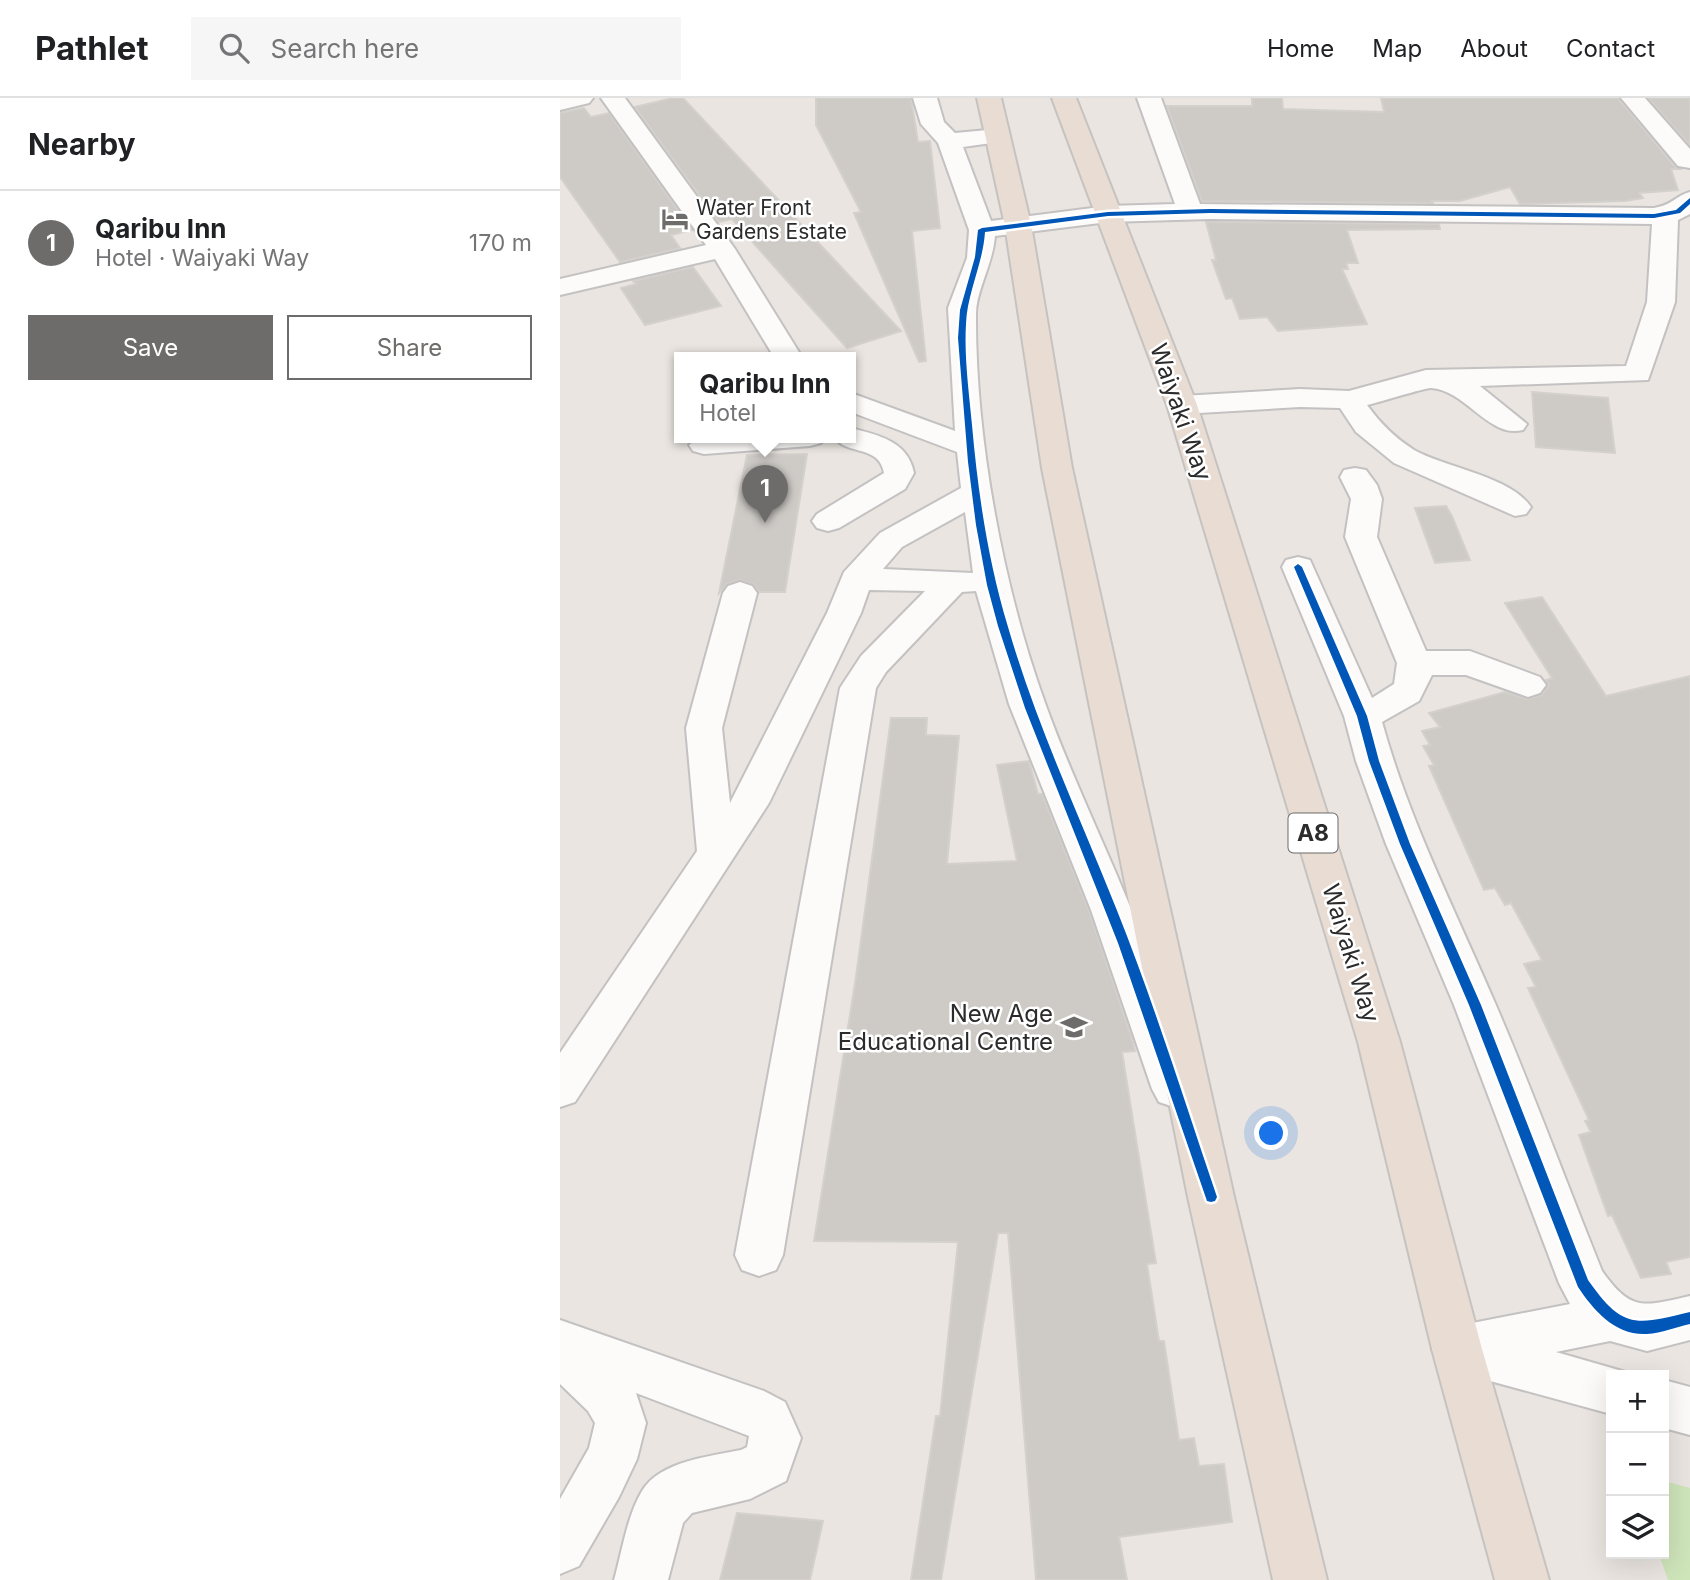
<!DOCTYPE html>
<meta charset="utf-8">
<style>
body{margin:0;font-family:Inter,sans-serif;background:#f6f6f6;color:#202124}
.controls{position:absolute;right:21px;bottom:21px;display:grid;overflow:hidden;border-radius:0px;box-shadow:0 7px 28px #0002}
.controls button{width:63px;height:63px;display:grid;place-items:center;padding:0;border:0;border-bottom:2px solid #e0e0e0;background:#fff;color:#202124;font:35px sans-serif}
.you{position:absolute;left:712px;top:1036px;width:24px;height:24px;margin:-18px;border:5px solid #fff;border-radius:50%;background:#1a73e8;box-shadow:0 0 0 10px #1a73e833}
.badge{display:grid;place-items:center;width:46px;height:46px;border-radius:50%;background:#6e6c6a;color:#fff;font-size:23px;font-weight:700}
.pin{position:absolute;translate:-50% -58px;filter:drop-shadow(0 2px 4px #0008)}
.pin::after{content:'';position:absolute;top:37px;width:24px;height:21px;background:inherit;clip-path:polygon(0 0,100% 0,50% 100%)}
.popup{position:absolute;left:114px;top:254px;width:182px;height:91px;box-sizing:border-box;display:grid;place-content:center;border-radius:0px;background:#fff;filter:drop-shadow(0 2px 5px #0005);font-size:23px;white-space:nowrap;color:#757577}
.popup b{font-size:26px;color:#202124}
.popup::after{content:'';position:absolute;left:50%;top:100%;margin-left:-14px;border:14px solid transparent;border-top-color:#fff}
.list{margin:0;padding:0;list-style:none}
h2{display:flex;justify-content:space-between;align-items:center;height:91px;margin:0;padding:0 28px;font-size:30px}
h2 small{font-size:23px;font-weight:400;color:#757577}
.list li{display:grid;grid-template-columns:46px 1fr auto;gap:21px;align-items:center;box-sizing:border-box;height:105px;padding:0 28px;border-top:2px solid #e0e0e0}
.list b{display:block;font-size:26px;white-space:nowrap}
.list p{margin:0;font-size:23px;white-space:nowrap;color:#757577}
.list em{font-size:23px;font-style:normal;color:#757577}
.actions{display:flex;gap:14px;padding:21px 28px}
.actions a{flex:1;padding:16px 0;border:2px solid #6e6c6a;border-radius:0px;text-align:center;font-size:24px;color:#6e6c6a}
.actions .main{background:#6e6c6a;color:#fff}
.icon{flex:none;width:38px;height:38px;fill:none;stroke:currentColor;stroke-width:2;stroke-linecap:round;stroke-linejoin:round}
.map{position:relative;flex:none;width:1130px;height:1482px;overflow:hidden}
header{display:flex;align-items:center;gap:42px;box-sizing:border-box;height:98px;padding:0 35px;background:#fff;border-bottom:2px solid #e0e0e0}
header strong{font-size:33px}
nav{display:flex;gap:38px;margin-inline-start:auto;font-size:24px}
.search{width:490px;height:63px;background:#f6f6f6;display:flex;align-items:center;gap:18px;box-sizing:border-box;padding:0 24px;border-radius:0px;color:#757577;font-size:26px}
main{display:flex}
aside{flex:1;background:#fff}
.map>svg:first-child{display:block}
.green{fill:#cee4b9}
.building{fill:#cecbc7;stroke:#d4d0cc;stroke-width:2}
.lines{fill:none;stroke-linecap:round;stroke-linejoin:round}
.minor-casing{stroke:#c3c1c1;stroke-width:4}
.highway-casing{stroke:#c5c3c1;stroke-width:4}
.minor{fill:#fcfbfa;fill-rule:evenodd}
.highway{fill:#e9dcd3;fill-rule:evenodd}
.cycleway-casing{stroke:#fff;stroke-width:5}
.cycleway{fill:#0057b8;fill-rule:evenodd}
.labels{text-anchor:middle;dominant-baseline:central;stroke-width:5;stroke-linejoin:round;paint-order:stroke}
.far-poi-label{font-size:21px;fill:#2b2b2b;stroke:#fff;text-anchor:start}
.shield{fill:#fff;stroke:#6b6b6b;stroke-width:2}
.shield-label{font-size:23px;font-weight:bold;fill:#2b2b2b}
.street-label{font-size:24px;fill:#2b2b2b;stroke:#fff}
.poi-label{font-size:24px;fill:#2b2b2b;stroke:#fff;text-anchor:end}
</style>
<header>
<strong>Pathlet</strong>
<div class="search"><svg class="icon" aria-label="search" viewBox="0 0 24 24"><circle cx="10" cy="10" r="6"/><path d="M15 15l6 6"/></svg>Search here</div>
<nav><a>Home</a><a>Map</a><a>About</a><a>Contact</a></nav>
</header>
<main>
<aside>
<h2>Nearby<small></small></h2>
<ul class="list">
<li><span class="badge">1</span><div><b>Qaribu Inn</b><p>Hotel · Waiyaki Way</p></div><em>170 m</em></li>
</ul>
<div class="actions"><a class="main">Save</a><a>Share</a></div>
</aside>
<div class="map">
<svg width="1130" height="1482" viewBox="0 0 1130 1482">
<rect width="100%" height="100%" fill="#eae5e0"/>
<path class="green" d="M 1104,1383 L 1130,1390 L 1130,1482 L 1108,1482 L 1099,1456 L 1104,1456 Z"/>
<path class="building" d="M 113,0 L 123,0 L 341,233 L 287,250 L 172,121 L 159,124 L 75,9 Z
M 256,0 L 351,0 L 358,44 L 370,43 L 380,130 L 352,133 L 366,263 L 359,264 L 294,115 L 301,114 L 256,27 Z
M 692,0 L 722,0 L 723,11 L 824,14 L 821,0 L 1058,0 L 1116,70 L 1122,71 L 1111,71 L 1118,92 L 1079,95 L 1083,100 L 1065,103 L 960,106 L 950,89 L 900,103 L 872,103 L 873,105 L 642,103 L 607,8 L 692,8 Z
M 1088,0 L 1130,0 L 1130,47 Z
M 24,10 L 31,19 L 49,15 L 132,132 L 111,137 L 120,150 L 60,164 L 0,79 L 0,15 Z
M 646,124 L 879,126 L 880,131 L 787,132 L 798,165 L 786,165 L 788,171 L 782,171 L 807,226 L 718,233 L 707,219 L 680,221 L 672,200 L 666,201 L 652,162 L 656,162 Z
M 133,169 L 161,208 L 85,227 L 61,190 L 76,186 L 73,183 Z
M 972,294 L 1048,300 L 1055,355 L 976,349 Z
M 247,356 L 225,494 L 199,494 L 193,486 L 179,482 L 167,486 L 159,495 L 187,357 Z
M 886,408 L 892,418 L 910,462 L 875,465 L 855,410 Z
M 982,499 L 1046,598 L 1130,578 L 1130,1159 L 1106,1164 L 1111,1176 L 1081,1180 L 1052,1117 L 1048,1118 L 1019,1037 L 1031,1034 L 1025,1023 L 1029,1022 L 968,890 L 976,889 L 964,866 L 982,862 L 951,805 L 945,807 L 935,790 L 924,792 L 869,668 L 874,667 L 863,648 L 870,647 L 862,633 L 880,629 L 869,615 L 945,594 L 967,601 L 982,597 L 989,587 L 986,582 L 992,580 L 945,505 Z
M 331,620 L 367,620 L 366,637 L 399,638 L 387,766 L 457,763 L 437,667 L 469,663 L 478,696 L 482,696 L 529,813 L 573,944 L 575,953 L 562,954 L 596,1165 L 587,1166 L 599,1243 L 604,1243 L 619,1342 L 634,1340 L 639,1368 L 664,1366 L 672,1424 L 559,1439 L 567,1482 L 476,1482 L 448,1135 L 438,1135 L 381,1482 L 351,1482 L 376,1318 L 380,1318 L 398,1144 L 254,1143 L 296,879 Z
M 177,1415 L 263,1423 L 250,1482 L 160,1482 Z"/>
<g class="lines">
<defs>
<path id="minor" d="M 0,0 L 33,0 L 29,5 L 0,12 Z
M 41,0 L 65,0 L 175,151 L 242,259 L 214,259 L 155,161 L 0,197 L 0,181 L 146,147 Z
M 353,0 L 377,0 L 384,24 L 395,35 L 438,31 L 446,33 L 450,38 L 446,43 L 403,49 L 431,123 L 548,108 L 615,106 L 577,0 L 601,0 L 640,106 L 1094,110 C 1113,107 1115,98 1130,94 L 1130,116 L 1118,122 L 1115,204 L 1088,282 L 920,288 L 967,326 L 963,332 C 929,341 906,292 871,290 C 867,289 817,305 807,307 C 820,325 835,340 854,352 C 886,370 950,378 971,409 L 966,416 L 955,418 L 834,365 L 796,334 L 780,310 L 740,309 L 622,316 L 612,313 L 607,307 L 612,301 L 622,298 L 740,291 L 789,293 L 866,272 L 1066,268 L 1087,204 L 1092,126 L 650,121 L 548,124 L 435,138 C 433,166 416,193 416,215 C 415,339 443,489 485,605 C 510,675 543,742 571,811 C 594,870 614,931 636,991 L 629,1004 L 614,1009 L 599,1004 L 592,991 L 531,812 L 449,606 L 416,493 L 402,494 L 326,574 L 316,590 L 223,1157 L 216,1172 L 199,1178 L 182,1172 L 175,1157 L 280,590 L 301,558 L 365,493 L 309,492 L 301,515 L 209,705 L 15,1004 L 0,1009 L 0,955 L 137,753 L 126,630 L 163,495 L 168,488 L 180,484 L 192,488 L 197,495 L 162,630 L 170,705 L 267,515 L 284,474 L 320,435 L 401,390 L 397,354 L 291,314 L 291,295 L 395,333 L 388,210 L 407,160 L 409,132 L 378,45 L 361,26 ZM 405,414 L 413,475 L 323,471 L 342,449 Z
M 1061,0 L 1085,0 L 1130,51 L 1130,70 L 1118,68 Z
M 291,330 C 318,337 348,343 354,375 L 345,391 L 279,430 L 268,433 L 257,430 L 252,423 L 257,416 L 324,375 C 319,346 287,358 274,339 L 291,339 Z
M 139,339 L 265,339 L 261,345 L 250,348 L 144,356 L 133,353 L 129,347 Z
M 795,370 L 806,372 L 817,387 L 822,401 L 817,439 L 866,553 L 910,553 L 980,579 L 986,587 L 980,595 L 968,599 L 906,577 L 872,577 L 859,603 L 822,624 C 849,722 895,812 935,905 C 973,993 1006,1084 1042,1173 C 1072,1215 1084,1208 1130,1198 L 1130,1242 L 1087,1253 L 1050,1243 L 996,1254 L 1069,1275 L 1051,1277 L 1051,1316 L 897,1274 L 880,1267 L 872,1251 L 880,1235 L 897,1228 L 1010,1206 L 999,1185 L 894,907 L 826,746 L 796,663 L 784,618 L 722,469 L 726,462 L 738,459 L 750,462 L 812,600 L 834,586 L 837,565 L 785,439 L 791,401 L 780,379 L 784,372 Z
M 0,1222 L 204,1293 L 225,1304 L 241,1340 L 226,1383 L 190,1401 L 132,1415 L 123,1425 L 108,1482 L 54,1482 C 62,1454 67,1418 82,1393 C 100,1363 151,1358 181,1352 L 187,1349 L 189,1338 L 76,1295 L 86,1325 L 77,1361 L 59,1399 L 19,1468 L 0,1476 L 0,1401 L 29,1350 L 35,1325 L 28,1313 L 0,1286 Z
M 1104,1282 L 1130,1289 L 1130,1337 L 1104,1330 Z"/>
<path id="highway" d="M 417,0 L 441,0 L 471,127 L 512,370 L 674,1099 L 767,1482 L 713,1482 L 628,1099 L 482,370 L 445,127 Z
M 492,0 L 516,0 L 637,307 L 840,944 L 922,1251 L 989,1482 L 935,1482 L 872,1251 L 798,944 L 607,307 Z"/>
</defs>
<use href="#minor" class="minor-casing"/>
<use href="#highway" class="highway-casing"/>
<use href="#minor" class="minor"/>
<use href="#highway" class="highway"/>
<defs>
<path id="cycleway" d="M 1130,100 L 1130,106 L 1120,115 L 1094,120 L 650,115 L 548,118 L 425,134 C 423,166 407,195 406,226 C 404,259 409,294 412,327 C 418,395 428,463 448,529 C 476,626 519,717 556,810 C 594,905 624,1002 657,1099 L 655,1103 L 651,1104 L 647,1103 L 558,845 L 465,610 L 438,528 L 427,487 L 416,427 L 408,364 L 398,240 L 400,212 L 415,159 L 418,132 L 422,130 L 548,114 L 650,111 L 1094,116 L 1116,112 Z
M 738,466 L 742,469 L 807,618 L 819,663 L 850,746 L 921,907 L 1028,1182 C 1063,1232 1076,1227 1130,1214 L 1130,1226 C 1116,1229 1102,1235 1087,1236 C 1056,1238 1034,1213 1018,1189 L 909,907 L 840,746 L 809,663 L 797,618 L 734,469 Z"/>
</defs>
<use href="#cycleway" class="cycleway-casing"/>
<use href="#cycleway" class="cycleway"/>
</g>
<defs>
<symbol id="hotel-bare" viewBox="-9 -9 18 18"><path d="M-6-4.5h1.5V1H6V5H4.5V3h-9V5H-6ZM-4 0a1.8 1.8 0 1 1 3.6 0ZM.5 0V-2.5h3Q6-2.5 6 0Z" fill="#6e6c6a" stroke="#fff" stroke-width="2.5" paint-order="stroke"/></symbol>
<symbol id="school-bare" viewBox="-9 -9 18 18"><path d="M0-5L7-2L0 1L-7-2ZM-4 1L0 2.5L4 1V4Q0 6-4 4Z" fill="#6e6c6a" stroke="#fff" stroke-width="2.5" paint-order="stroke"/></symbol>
</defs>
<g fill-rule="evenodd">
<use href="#hotel-bare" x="96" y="102" width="38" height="38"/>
<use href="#school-bare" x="495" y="910" width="38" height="38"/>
</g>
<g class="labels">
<g class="far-poi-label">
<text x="136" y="109">Water Front<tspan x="136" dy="24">Gardens Estate</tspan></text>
</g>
<rect class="shield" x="728.5" y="715.5" width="49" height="39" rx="5"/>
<g class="shield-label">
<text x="753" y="735">A8</text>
</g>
<g class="street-label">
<text transform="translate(621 314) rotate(71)">Waiyaki Way</text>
<text transform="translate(791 855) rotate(73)">Waiyaki Way</text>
</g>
<g class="poi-label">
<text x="493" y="915">New Age<tspan x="493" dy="28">Educational Centre</tspan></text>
</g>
</g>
</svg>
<div class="controls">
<button>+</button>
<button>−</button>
<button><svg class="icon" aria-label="layers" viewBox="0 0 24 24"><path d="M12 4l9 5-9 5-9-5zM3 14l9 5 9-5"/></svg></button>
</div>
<div class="you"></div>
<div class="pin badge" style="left:205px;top:425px">1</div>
<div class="popup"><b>Qaribu Inn</b>Hotel</div>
</div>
</main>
